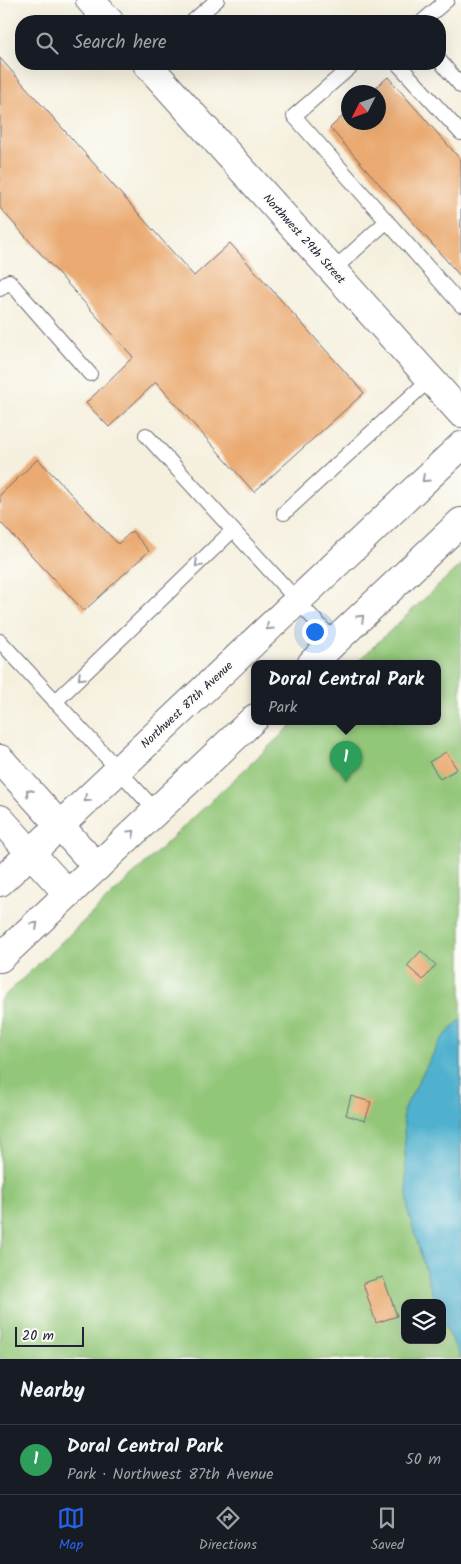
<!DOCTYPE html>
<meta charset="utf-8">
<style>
body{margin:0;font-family:Kalam,sans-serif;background:#242831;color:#f1f3f6}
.controls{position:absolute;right:15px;bottom:15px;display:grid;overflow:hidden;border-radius:10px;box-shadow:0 5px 20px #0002}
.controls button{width:45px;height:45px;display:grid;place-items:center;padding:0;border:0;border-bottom:1px solid #363941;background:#171b24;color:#f1f3f6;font:25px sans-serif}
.compass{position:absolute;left:341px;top:85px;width:45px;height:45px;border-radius:50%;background:#171b24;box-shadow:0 5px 20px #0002;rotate:228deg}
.scale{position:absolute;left:15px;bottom:12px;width:69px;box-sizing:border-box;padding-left:5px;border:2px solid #22223b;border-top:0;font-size:14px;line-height:18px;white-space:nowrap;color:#22223b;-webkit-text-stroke:4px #fdfcf7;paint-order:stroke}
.you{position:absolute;left:314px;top:631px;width:18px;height:18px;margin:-12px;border:4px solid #fff;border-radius:50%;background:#1a73e8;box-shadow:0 0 0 8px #1a73e833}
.badge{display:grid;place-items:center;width:32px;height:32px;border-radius:50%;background:#2563eb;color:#fff;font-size:16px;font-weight:700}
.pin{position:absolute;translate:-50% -41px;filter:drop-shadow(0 1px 2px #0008)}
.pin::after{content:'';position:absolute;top:26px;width:18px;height:15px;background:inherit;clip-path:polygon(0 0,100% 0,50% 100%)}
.popup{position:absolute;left:251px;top:660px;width:190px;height:65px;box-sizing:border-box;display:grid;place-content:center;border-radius:10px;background:#171b24;filter:drop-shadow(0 1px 4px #0005);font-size:16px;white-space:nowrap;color:#9ea1a6}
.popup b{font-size:19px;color:#f1f3f6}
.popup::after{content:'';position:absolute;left:50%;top:100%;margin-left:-10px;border:10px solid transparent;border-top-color:#171b24}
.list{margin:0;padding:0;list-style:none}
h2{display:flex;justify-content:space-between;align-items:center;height:65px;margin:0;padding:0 20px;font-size:21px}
h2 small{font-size:16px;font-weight:400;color:#9ea1a6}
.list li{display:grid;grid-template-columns:32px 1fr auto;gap:15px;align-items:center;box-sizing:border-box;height:70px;padding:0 20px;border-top:1px solid #363941}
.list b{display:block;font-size:19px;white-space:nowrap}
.list p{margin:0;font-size:16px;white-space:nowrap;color:#9ea1a6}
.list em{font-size:16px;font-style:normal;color:#9ea1a6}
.icon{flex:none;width:28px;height:28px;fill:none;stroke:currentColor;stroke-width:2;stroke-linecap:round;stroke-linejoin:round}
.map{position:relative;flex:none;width:461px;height:1359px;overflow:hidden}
.search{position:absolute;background:#171b24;box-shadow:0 5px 20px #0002;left:15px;right:15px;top:15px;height:55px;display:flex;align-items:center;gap:12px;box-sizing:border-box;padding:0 18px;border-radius:20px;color:#9ea1a6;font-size:19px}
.sheet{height:135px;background:#171b24}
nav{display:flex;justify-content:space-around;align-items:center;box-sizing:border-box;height:70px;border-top:1px solid #363941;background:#171b24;font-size:14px;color:#9ea1a6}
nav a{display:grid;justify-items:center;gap:2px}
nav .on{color:#2563eb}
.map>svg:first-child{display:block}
.green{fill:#92c678;stroke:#5a745a;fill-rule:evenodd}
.water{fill:#4fb1ce;stroke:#386a84}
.building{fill:#eaaa71}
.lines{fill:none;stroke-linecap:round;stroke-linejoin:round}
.service-casing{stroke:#6c6a74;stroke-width:16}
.minor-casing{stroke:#6c6a74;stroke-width:30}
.tertiary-casing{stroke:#6c6a74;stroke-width:30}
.secondary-casing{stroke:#6c6a74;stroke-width:30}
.service{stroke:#fff;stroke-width:14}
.minor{stroke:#fff;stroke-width:28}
.tertiary{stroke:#fff;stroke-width:28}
.secondary{stroke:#fff;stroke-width:28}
.oneway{stroke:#9c9ca7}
.labels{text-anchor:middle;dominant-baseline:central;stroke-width:4.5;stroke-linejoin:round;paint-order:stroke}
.street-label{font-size:12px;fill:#22223b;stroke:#fdfcf7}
</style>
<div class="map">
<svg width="461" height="1359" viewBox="0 0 461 1359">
<rect width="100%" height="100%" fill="#fdfcf7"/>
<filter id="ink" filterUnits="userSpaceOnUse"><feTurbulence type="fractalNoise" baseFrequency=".02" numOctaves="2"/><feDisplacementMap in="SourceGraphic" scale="10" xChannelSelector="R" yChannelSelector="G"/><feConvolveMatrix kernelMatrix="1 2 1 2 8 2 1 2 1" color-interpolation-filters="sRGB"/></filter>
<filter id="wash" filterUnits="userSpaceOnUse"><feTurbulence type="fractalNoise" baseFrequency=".0096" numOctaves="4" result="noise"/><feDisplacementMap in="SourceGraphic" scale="20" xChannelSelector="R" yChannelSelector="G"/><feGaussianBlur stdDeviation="1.12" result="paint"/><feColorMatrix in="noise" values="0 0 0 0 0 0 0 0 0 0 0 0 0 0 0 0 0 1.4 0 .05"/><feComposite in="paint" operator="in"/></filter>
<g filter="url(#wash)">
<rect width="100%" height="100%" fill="#f5f0de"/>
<path class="green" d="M 461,564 L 461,1359 L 0,1359 L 0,1000 L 296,721 L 437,721 L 437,663 L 356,663 ZM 405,1303 L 442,1303 L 442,1340 L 405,1340 Z"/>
<path class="water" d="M 461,1019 L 461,1359 L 442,1319 L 442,1303 L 435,1303 L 408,1211 L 403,1111 L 440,1041 Z"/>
<g id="blocks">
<path class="building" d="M 0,58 L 194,276 L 230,243 L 364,393 L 254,492 L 156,382 L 109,427 L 86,403 L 133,357 L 0,208 Z
M 388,77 L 461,160 L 461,277 L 330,128 L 348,111 L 348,122 L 378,122 L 378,92 L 370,92 Z
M 38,459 L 118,544 L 132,531 L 149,551 L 84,611 L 0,522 L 0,495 Z
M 446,752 L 457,769 L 440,779 L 429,762 Z
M 421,951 L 436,965 L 423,980 L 407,966 Z
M 351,1096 L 371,1102 L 365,1121 L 346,1115 Z
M 383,1277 L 397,1316 L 376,1323 L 363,1283 Z"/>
</g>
</g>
<g filter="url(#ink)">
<use href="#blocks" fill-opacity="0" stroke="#6c6a74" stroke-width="1"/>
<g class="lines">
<defs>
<path id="service" d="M 193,21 L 217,0
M 423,21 L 447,0
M 440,61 L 461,86
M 354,64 L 294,116 L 461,305
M 398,64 L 461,133
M 333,270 L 387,221
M 0,289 L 9,281 L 90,374
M 146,435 L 335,642
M 284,513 L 430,379
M 0,641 L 156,811
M 55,702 L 233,530"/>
<path id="minor" d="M 90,0 L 109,21
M 147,64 L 461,413"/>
<path id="tertiary" d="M 0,759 L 97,867
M 0,819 L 68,894"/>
<path id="secondary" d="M 312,663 L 461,522
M 0,882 L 461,446
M 0,958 L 255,718"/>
</defs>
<use href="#service" class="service-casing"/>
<use href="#minor" class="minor-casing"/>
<use href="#tertiary" class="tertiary-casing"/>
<use href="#secondary" class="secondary-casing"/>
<use href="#service" class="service"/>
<use href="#minor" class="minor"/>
<use href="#tertiary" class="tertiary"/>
<use href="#secondary" class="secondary"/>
</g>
<defs><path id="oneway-chevron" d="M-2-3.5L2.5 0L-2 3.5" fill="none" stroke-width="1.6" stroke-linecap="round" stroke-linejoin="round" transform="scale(1.25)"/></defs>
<g class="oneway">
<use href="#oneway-chevron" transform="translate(425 479) rotate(137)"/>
<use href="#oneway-chevron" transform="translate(198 564) rotate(136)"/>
<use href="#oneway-chevron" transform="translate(361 618) rotate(-44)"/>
<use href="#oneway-chevron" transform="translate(269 627) rotate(137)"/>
<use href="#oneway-chevron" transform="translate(81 677) rotate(136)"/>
<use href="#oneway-chevron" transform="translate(29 792) rotate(-132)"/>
<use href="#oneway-chevron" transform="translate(87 799) rotate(137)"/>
<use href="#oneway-chevron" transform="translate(132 833) rotate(-43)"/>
<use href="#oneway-chevron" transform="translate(35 925) rotate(-43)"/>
</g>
</g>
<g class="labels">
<g class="street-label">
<text transform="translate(304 239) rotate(48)">Northwest 29th Street</text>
<text transform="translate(187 705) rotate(-43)">Northwest 87th Avenue</text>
</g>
</g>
</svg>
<div class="controls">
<button><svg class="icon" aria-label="layers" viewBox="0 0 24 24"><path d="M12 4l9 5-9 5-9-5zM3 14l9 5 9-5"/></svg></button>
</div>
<svg class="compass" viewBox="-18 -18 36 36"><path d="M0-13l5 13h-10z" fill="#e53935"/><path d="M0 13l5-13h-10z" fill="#9ea1a6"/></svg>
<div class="scale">20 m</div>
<div class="you"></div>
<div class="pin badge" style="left:346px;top:782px;background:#2e9e5b">1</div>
<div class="popup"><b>Doral Central Park</b>Park</div>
<div class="search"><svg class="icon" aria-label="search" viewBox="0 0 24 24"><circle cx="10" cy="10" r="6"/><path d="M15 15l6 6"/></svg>Search here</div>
</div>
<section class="sheet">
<h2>Nearby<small></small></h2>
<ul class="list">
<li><span class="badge" style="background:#2e9e5b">1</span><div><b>Doral Central Park</b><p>Park · Northwest 87th Avenue</p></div><em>50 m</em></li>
</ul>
</section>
<nav>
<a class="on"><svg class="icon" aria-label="map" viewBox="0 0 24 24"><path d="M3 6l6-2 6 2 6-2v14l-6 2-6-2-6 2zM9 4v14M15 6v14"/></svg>Map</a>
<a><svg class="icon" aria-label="directions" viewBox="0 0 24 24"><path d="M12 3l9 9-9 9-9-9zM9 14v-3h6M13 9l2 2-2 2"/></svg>Directions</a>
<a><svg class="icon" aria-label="saved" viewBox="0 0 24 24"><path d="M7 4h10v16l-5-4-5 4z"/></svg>Saved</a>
</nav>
